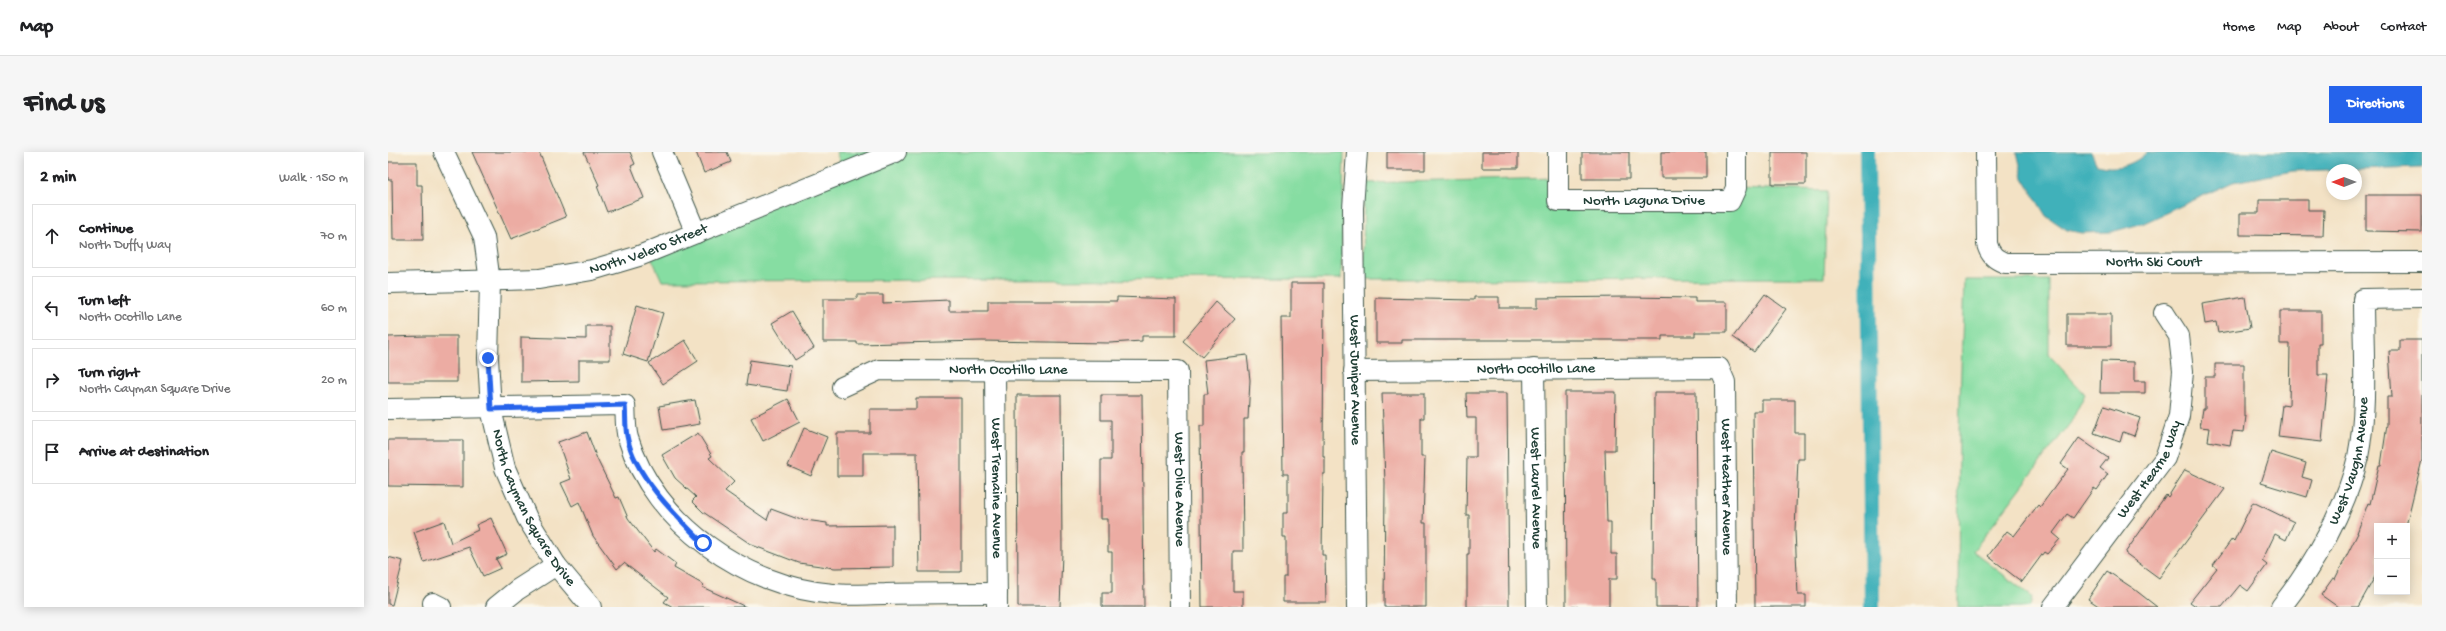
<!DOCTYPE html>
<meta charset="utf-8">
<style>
body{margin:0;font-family:"Gochi Hand",sans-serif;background:#f6f6f6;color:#202124}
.controls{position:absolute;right:12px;bottom:12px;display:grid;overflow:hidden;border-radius:0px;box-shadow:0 2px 10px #0003}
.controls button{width:36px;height:36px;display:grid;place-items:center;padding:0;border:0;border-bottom:1px solid #e0e0e0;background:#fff;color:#202124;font:20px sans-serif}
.compass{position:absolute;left:1938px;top:12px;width:36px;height:36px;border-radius:50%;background:#fff;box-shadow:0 2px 10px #0003;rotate:270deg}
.stop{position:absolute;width:12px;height:12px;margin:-9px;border:3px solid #2563eb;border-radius:50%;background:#fff}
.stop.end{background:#2563eb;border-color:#fff;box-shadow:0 1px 4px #0008}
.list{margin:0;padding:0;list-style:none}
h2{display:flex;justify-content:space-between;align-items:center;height:52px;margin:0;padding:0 16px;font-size:17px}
h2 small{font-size:13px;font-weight:400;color:#757577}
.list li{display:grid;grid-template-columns:26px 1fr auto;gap:12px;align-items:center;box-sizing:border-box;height:64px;margin:0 8px 8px;padding:0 8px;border:1px solid #e0e0e0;border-radius:0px}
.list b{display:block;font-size:15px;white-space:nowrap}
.list p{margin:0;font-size:13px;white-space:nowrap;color:#757577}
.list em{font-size:13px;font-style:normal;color:#757577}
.icon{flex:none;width:22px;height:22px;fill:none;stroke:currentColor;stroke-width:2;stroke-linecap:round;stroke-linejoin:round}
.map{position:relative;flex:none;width:2034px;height:455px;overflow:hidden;border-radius:0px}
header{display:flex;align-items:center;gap:24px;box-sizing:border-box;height:56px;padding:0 20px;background:#fff;border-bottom:1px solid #e0e0e0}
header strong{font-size:19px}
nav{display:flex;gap:22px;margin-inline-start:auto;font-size:14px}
.intro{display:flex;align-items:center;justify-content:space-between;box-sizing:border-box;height:96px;padding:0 24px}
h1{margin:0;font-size:28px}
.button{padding:10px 18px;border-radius:0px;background:#2563eb;color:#fff;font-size:14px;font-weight:700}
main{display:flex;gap:24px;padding:0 24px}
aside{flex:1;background:#fff;border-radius:0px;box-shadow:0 2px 10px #0003}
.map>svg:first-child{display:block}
.green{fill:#86dda2;stroke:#528d6b}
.water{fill:#41b1ba;stroke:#307777}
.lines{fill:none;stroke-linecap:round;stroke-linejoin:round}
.canal{stroke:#41b1ba;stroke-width:16}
.building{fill:#ecaca3}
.minor-casing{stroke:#3f564a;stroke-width:22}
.minor{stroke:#fff;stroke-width:20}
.route{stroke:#2563eb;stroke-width:5}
.labels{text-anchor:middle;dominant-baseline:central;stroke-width:3;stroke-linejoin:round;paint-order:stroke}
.street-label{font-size:15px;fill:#1f3d34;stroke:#fbf7ec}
</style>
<header>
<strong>Map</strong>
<nav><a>Home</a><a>Map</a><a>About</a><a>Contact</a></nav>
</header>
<div class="intro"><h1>Find us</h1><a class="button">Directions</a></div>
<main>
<aside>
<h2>2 min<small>Walk · 150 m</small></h2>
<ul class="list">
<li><svg class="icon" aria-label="ahead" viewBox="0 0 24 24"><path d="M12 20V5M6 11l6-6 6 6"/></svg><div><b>Continue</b><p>North Duffy Way</p></div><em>70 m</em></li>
<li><svg class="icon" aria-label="left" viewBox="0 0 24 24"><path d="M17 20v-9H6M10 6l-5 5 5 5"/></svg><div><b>Turn left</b><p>North Ocotillo Lane</p></div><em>60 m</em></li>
<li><svg class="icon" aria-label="right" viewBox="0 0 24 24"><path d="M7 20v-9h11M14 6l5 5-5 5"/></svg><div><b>Turn right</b><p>North Cayman Square Drive</p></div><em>20 m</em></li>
<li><svg class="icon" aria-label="arrive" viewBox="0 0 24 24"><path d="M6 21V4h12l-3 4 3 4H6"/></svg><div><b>Arrive at destination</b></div></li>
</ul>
</aside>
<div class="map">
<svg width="2034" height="455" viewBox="0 0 2034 455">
<rect width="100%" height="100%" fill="#fbf7ec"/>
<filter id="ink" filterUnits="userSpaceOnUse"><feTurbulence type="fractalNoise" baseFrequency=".025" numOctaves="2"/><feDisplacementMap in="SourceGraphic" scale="8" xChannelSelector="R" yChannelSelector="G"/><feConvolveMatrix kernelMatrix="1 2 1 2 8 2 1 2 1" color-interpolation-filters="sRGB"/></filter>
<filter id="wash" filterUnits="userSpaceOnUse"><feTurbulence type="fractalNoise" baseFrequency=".012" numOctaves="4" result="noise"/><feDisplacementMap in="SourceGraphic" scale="16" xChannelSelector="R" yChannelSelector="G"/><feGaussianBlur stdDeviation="0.9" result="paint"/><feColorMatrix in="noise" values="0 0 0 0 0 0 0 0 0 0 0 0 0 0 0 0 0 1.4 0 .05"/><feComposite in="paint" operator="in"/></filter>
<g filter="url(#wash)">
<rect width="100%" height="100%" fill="#f3e2c5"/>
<path class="green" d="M 448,0 L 956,0 L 953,127 L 274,129 L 261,100 L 456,21 Z
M 1170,26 L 1170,49 L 1342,49 L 1348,36 L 1439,39 L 1436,126 L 975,127 L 976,31 Z
M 1576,128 L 1661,128 L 1661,203 L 1697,242 L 1683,270 L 1585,399 L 1644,445 L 1642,455 L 1570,455 L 1571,278 Z"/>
<path class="water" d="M 1629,0 L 1703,0 L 1709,13 C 1727,18 1745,14 1759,0 L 2034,0 L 2034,15 L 1905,19 L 1845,30 L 1756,71 L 1723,80 L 1693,81 L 1679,78 L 1658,64 L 1635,26 Z"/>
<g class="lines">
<path class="canal" d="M 1479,0 L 1484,455"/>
</g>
<g id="blocks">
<path class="building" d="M 84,0 L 151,0 L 178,65 L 123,87 Z
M 196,0 L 242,0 L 247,12 L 243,14 L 256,46 L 219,60 L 209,34 L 211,33 Z
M 308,0 L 339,0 L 343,10 L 316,21 Z
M 999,0 L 1037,0 L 1037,18 L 999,18 Z
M 1094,0 L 1130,0 L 1130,16 L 1094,16 Z
M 1194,0 L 1241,0 L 1241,27 L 1194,27 Z
M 1273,0 L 1318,0 L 1318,26 L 1273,26 Z
M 1384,0 L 1418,0 L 1418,32 L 1384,32 Z
M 0,10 L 29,10 L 29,33 L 34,33 L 35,88 L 5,88 L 4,28 L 0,28 Z
M 1978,43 L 2034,43 L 2034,80 L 1978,79 Z
M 1871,48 L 1920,48 L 1920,58 L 1936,58 L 1935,84 L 1852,83 L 1852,61 L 1871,61 Z
M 903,131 L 936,131 L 935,305 L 937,305 L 937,322 L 935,322 L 934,403 L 937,403 L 938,450 L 895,450 L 895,425 L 898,425 L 898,385 L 895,385 L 895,361 L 900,361 L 900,322 L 895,322 L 893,166 L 903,166 Z
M 1377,142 L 1398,157 L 1366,200 L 1345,185 Z
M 469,143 L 495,143 L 495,151 L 561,148 L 561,159 L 600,159 L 600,149 L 729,149 L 729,145 L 788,147 L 788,184 L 754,184 L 754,189 L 722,191 L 594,189 L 469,192 L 469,190 L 435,190 L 435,147 L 469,147 Z
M 1086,145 L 1111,145 L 1111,156 L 1149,156 L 1149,146 L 1239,145 L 1307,146 L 1307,150 L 1339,150 L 1339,180 L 1307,180 L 1307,184 L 1274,184 L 1274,188 L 1014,188 L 1014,191 L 988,191 L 988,146 L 1086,148 Z
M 1857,145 L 1862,176 L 1830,181 L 1828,170 L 1817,172 L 1814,152 Z
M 828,150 L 847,167 L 814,205 L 795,189 Z
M 249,153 L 275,161 L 260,210 L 235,202 Z
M 404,159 L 426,196 L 407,208 L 384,171 Z
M 1892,159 L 1933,159 L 1933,191 L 1930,191 L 1930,223 L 1940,223 L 1934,290 L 1890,285 L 1894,253 L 1901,254 L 1902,192 L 1892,192 Z
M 1679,162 L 1723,162 L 1723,194 L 1679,194 Z
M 198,174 L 222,174 L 222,208 L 191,208 L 191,229 L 133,230 L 133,185 L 198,187 Z
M 37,184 L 69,184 L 69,230 L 0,230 L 0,185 Z
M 297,188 L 310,209 L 275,232 L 261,211 Z
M 2012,188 L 2034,188 L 2034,308 L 2018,374 L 1989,374 L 1989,421 L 1970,455 L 1950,455 L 1933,443 L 1945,426 L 1947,427 L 1970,381 L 1969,381 L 1980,351 L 1982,352 L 1991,313 L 1993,313 L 1999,273 L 1999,245 L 2004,245 L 2001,199 L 2012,199 Z
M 859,203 L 862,228 L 860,267 L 856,267 L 856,300 L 854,300 L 855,399 L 845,399 L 845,439 L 855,439 L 855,455 L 814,455 L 812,274 L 816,274 L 816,242 L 820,242 L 816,208 Z
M 362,208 L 403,214 L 399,239 L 358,233 Z
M 1713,209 L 1746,210 L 1746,229 L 1757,229 L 1757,241 L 1712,241 Z
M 1827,212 L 1856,212 L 1856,264 L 1858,264 L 1856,280 L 1845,279 L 1842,293 L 1820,289 L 1822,276 L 1812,275 L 1815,257 L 1817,257 L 1817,225 L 1827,225 Z
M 1177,240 L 1228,240 L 1227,298 L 1217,298 L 1219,370 L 1223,370 L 1223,402 L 1229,402 L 1229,427 L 1221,427 L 1221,455 L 1178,455 Z
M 1266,240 L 1308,240 L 1310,455 L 1268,455 L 1268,427 L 1265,427 Z
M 994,241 L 1036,241 L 1036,266 L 1033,266 L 1033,305 L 1037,305 L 1035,371 L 1038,371 L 1038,455 L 996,455 L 997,331 Z
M 1078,241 L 1119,241 L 1121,455 L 1079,455 L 1079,402 L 1081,402 L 1081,363 L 1078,363 L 1079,305 L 1088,305 L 1088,266 L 1079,266 Z
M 629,243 L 673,243 L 674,401 L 672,455 L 630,455 Z
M 713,243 L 754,243 L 756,455 L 714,455 L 714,441 L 724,441 L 724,400 L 720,400 L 720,367 L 713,367 L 713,308 L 723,308 L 723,268 L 713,268 Z
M 528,246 L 573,246 L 573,420 L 531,420 L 529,301 L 475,301 L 475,324 L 449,324 L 449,281 L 482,281 L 482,257 L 528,257 Z
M 400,247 L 412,270 L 375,289 L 363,266 Z
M 307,248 L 312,272 L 275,278 L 271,254 Z
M 1374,248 L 1407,248 L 1407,281 L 1416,281 L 1416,307 L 1410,307 L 1407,379 L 1410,443 L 1418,443 L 1418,455 L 1367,455 L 1365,259 L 1374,259 Z
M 1716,254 L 1752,266 L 1746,284 L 1735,280 L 1732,290 L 1706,281 Z
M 416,276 L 439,285 L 423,324 L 400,314 Z
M 199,280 L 209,307 L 228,346 L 231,345 L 240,366 L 266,400 L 268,397 L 288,412 L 286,416 L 316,433 L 314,435 L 358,455 L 285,455 L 276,450 L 280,445 L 236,411 L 229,417 L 205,384 L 191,350 L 184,354 L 173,331 L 183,327 L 170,290 Z
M 310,281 L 324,304 L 321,306 L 346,330 L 337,339 L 379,368 L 383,357 L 410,367 L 439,371 L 439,374 L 505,373 L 505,415 L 447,416 L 411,411 L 364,393 L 315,360 L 304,349 L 308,345 L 287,326 L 274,303 Z
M 1691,286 L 1720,306 L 1712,316 L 1720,322 L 1709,338 L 1706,336 L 1685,366 L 1679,362 L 1665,381 L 1672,387 L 1659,402 L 1656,400 L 1634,430 L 1600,404 L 1619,379 L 1626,384 L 1650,353 L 1652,355 L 1680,317 L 1673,312 Z
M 0,288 L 75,288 L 75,335 L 0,334 Z
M 1883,300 L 1918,311 L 1914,325 L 1924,328 L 1919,345 L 1873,331 Z
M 1797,318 L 1837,337 L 1771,426 L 1737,401 L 1778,343 L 1780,345 Z
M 1865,350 L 1906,370 L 1898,388 L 1887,382 L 1874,409 L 1879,413 L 1860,439 L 1852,433 L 1834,455 L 1809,455 L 1802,450 L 1829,416 L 1825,413 L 1844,387 L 1846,389 Z
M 103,366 L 119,402 L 108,407 L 113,416 L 95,424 L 81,395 L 36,410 L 26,380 L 56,369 L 63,391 L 90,378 L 88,373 Z
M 0,405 L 15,409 L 4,453 L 0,452 Z
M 1719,419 L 1746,437 L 1769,455 L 1712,455 L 1700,447 Z"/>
</g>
</g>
<g filter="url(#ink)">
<use href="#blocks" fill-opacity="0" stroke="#3f564a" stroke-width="1"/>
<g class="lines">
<defs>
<g id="minor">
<path id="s1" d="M 56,0 L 96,85 L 102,130 L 100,206 L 103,257 L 117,316 L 139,366 L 168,413 L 203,455"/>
<path d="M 274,0 L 308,81"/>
<path id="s2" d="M 969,0 L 965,56 L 969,455"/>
<path id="s3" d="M 1170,0 L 1170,49 L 1342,49 L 1348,36 L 1348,0"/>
<path id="s4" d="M 1598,0 L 1599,92 C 1602,103 1607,107 1617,111 L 2034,110"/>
<path id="s5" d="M 0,131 L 151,127 L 204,118 L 251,104 L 508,0"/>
<path id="s6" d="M 1146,217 L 1149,455"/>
<path id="s7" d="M 607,218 L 609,455"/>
<path id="s8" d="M 966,219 L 1331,216 L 1337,230 L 1339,455"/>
<path id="s9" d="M 454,235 L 491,218 L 790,219 L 792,455"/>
<path d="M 0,257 L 237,253 C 238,263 237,276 240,286 C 266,372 358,435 445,442 C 462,444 480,442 497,442 C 534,441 572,441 609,441"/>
<path d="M 45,451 L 53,455"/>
<path d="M 108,455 L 129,438 L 168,413"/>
<path id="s10" d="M 1665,455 L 1777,306 L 1791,264 L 1795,219 L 1791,184 L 1776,161"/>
<path id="s11" d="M 1893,455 C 1926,413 1958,357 1970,305 C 1980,255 1975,197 1975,147 L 2034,146"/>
</g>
</defs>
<use href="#minor" class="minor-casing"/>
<use href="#minor" class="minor"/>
</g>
</g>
<g class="lines" filter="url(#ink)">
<path class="route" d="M 100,206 L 103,257 L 237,253 C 238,263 237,274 239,284 C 246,323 288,364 315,391"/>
</g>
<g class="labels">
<g class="street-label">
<text stroke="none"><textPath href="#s3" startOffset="135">North Laguna Drive</textPath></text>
<text stroke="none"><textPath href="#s5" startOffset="265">North Velero Street</textPath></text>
<text stroke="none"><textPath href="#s4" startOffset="268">North Ski Court</textPath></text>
<text stroke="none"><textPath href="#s8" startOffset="182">North Ocotillo Lane</textPath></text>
<text stroke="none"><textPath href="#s9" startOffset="170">North Ocotillo Lane</textPath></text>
<text stroke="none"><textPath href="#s2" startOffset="228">West Juniper Avenue</textPath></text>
<text stroke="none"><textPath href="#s11" startOffset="164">West Vaughn Avenue</textPath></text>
<text stroke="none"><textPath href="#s10" startOffset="169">West Hearne Way</textPath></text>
<text stroke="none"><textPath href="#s8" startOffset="485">West Heather Avenue</textPath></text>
<text stroke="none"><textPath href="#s7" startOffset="118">West Tremaine Avenue</textPath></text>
<text stroke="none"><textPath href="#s6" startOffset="119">West Laurel Avenue</textPath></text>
<text stroke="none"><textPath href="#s9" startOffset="458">West Olive Avenue</textPath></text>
<text stroke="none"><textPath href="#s1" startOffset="375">North Cayman Square Drive</textPath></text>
</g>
</g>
</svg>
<div class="controls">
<button>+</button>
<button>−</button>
</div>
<svg class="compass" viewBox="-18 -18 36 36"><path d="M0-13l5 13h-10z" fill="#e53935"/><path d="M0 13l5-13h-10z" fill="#757577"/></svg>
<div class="stop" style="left:315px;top:391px"></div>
<div class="stop end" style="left:100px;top:206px"></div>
</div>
</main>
